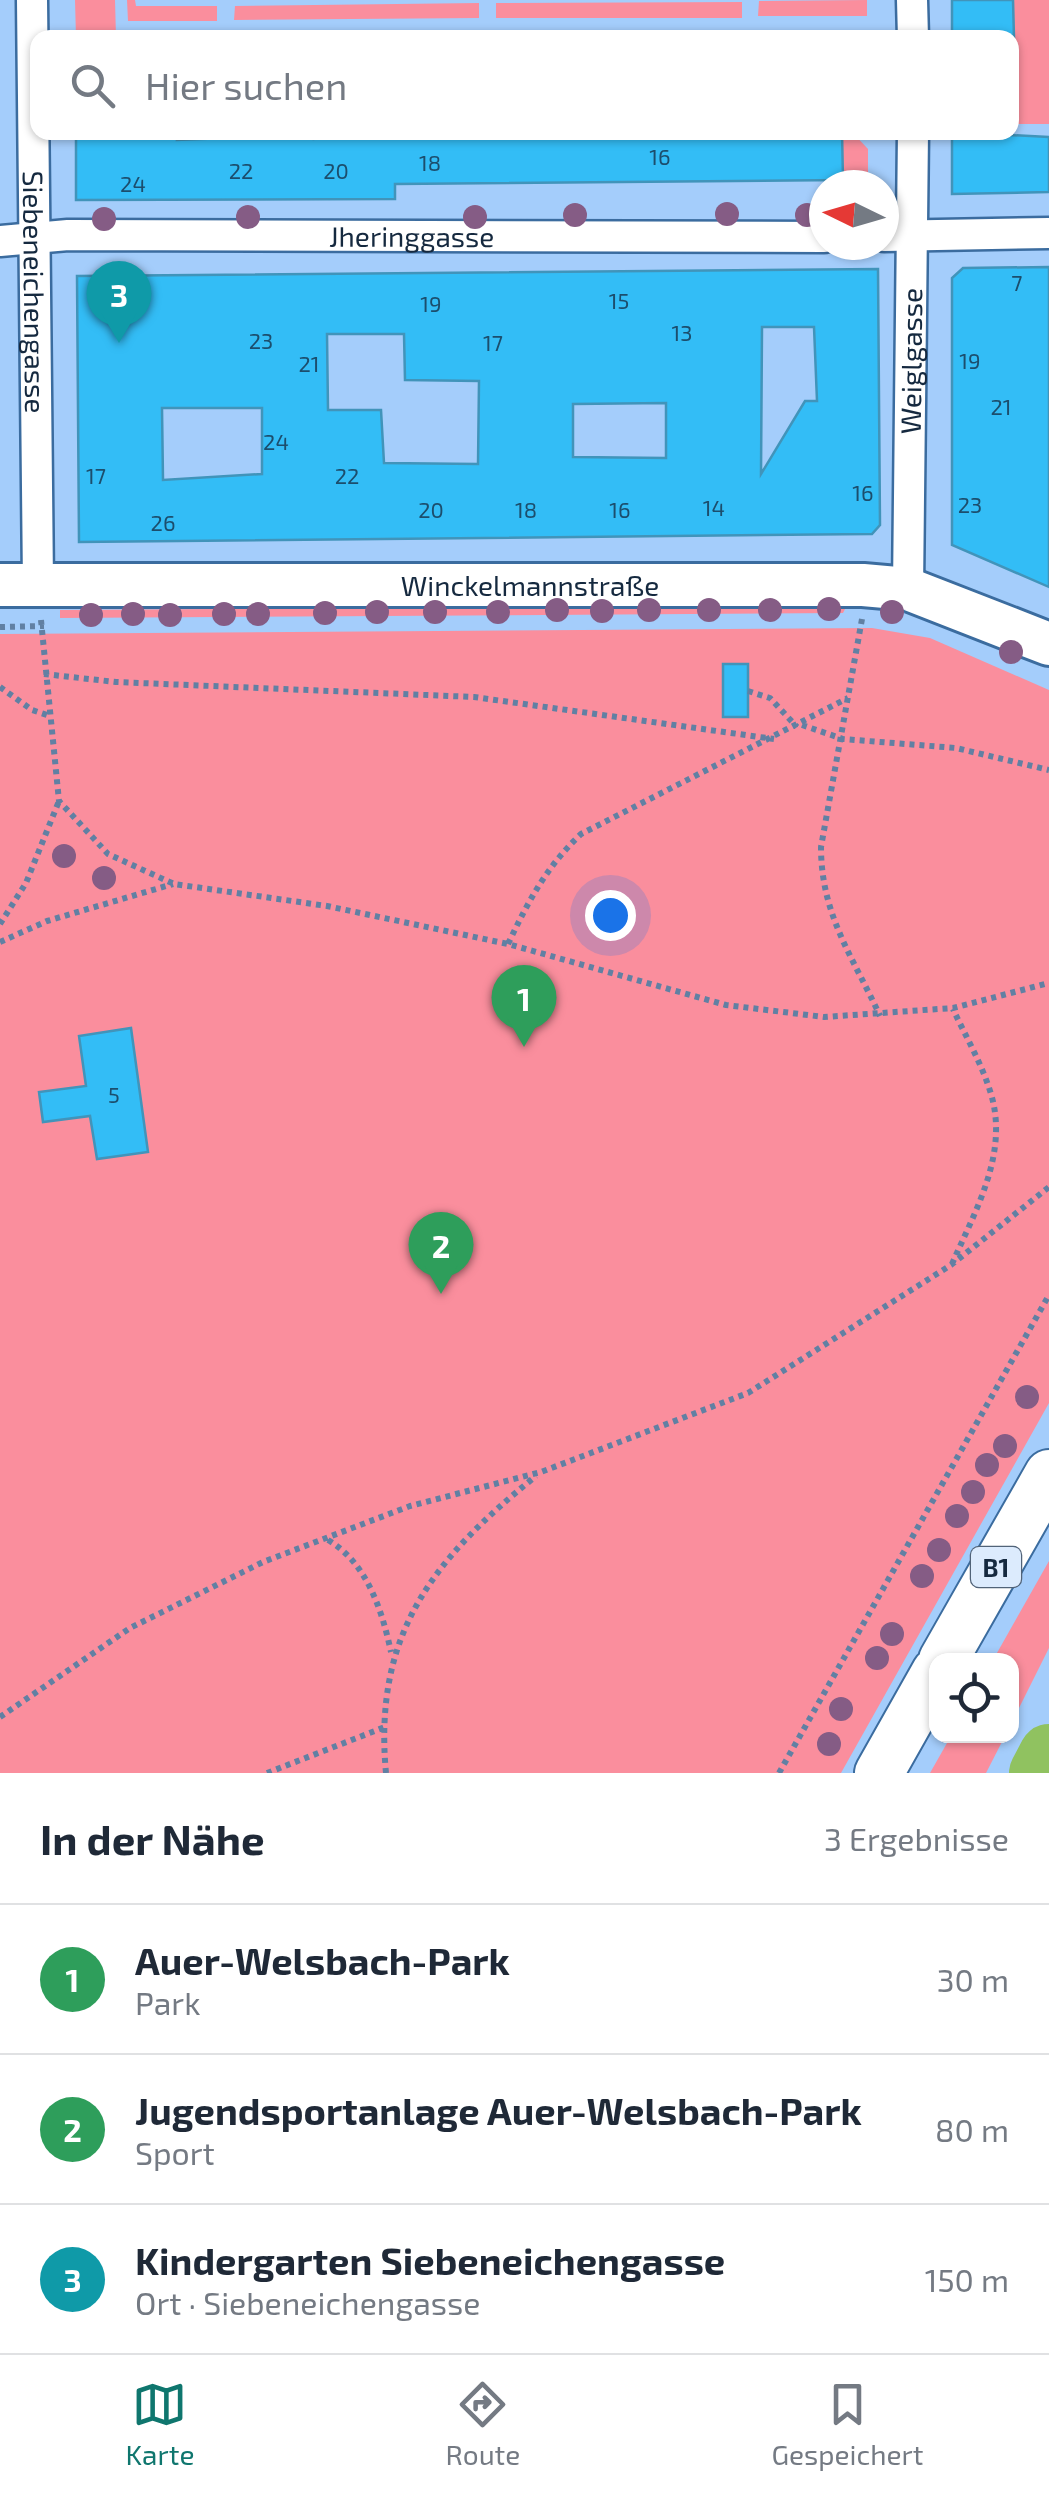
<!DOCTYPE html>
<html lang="de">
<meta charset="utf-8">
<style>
body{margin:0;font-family:"Exo 2",sans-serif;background:#f2f2f3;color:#1f2937}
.controls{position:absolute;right:30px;bottom:30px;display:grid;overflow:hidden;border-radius:20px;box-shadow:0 2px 8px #0004}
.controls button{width:90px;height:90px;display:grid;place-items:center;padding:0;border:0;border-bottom:2px solid #e0e1e3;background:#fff;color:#1f2937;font:50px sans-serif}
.compass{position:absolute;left:809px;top:170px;width:90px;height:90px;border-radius:50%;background:#fff;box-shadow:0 2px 8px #0004;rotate:275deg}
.you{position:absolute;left:610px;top:915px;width:35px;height:35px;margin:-25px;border:8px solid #fff;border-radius:50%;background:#1a73e8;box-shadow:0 0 0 15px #1a73e833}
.badge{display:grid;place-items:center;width:65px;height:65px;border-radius:50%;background:#0f766e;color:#fff;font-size:32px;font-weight:700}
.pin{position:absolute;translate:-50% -82px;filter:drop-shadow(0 2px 5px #0008)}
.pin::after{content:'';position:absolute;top:52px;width:35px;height:30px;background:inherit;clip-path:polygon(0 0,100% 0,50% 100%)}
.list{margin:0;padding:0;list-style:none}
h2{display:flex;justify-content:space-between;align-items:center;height:130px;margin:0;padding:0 40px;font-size:42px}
h2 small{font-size:32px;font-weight:400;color:#747a83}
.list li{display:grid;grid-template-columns:65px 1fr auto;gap:30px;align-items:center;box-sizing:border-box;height:150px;padding:0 40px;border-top:2px solid #e0e1e3}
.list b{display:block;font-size:38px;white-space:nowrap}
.list p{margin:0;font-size:32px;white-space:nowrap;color:#747a83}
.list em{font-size:32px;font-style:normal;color:#747a83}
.icon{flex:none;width:55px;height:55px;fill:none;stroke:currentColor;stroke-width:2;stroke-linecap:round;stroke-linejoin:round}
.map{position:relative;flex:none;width:1049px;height:1773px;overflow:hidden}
.search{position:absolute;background:#fff;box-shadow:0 2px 8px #0004;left:30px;right:30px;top:30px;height:110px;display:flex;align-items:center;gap:25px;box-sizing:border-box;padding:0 35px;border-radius:20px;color:#747a83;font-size:38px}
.sheet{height:580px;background:#fff}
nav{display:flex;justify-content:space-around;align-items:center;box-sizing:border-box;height:140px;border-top:2px solid #e0e1e3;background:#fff;font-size:28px;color:#747a83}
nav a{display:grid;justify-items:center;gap:5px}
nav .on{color:#0f766e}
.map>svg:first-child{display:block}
.green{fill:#fa8e9d}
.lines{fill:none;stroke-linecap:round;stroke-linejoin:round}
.river{stroke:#90c260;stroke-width:60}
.building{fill:#33bdf6;stroke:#4194ba;stroke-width:2.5;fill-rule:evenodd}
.street-casing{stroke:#3b6c9f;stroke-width:35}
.secondary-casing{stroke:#3b6c9f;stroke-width:48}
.primary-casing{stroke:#3b6c9f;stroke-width:52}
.path{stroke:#6180a3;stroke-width:6;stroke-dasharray:5 5;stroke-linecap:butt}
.street{stroke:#fff;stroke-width:30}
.secondary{stroke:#fff;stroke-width:42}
.primary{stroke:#fff;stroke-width:48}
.tree{fill:#855c85}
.labels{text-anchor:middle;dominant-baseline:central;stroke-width:9;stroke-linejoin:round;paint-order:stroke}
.number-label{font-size:22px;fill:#1c4e6d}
.shield{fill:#dcebfd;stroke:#516378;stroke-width:2.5}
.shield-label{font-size:25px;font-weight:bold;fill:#15293f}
.street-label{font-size:28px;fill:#15293f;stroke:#dcebfd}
</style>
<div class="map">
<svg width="1049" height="1773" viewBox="0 0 1049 1773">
<rect width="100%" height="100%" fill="#a4cdfb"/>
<path class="green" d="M 75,0 L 115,0 L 116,37 L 76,37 Z
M 127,0 L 135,0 L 136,6 L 217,6 L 217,21 L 128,21 Z
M 867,0 L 867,16 L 758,16 L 759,1 Z
M 1013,0 L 1049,0 L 1049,124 L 1013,124 Z
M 742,2 L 742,18 L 496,18 L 496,3 Z
M 479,3 L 479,18 L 234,20 L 235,6 Z
M 842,133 L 853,133 L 868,149 L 868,185 L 839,185 Z
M 847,605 L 843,613 L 60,618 L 60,610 Z
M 872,628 L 930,638 L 1049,690 L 1049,1403 L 841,1773 L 0,1773 L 0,634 Z
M 1049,1561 L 1049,1648 L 1012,1722 L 1012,1660 L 993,1660 Z
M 951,1736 L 1005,1736 L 986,1773 L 930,1773 Z"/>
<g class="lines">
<path class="river" d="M 1039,1773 L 1049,1754"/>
</g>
<path class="building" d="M 952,0 L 1013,0 L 1014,38 L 952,38 Z
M 76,132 L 178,132 L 177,140 L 226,138 L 227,132 L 313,139 L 313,132 L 842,132 L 843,180 L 395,184 L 395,199 L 76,200 Z
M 952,132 L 1049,137 L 1049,192 L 952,194 Z
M 1049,267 L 1049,587 L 952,545 L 952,278 L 963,268 Z
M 878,269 L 880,525 L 872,534 L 79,542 L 77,276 ZM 762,327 L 814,327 L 817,401 L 805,401 L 761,474 ZM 327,334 L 404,334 L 405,380 L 479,381 L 478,464 L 384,463 L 381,410 L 328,410 ZM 666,403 L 666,458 L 573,457 L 573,404 ZM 162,408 L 262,408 L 262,474 L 163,480 Z
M 723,664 L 748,664 L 748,717 L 723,717 Z
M 131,1028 L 148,1152 L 97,1159 L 90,1116 L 43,1122 L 39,1092 L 86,1086 L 79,1036 Z"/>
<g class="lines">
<defs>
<g id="street">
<path id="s1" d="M 32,0 L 38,584"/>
<path d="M 912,0 L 913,38"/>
<path d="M 884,236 L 1049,233"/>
<path id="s2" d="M 0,241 L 68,235 L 824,237"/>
<path id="s3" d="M 908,589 L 913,132"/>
</g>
<g id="secondary">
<path id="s4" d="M 0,585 L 863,585 L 908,589 L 1049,644"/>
</g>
<path id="primary" d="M 943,1660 L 1049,1474
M 879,1773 L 936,1672"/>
</defs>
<use href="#street" class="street-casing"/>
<use href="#secondary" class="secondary-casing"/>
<use href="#primary" class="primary-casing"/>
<path class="path" d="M 862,619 L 821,847 C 821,915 853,957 880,1016
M 41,620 L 59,801 L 108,854 L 174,884 L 327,906 L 508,944 L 726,1005 L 824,1017 L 953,1008 L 1049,983
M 0,627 L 44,626
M 44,674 L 116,682 L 474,697 L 774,739
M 0,687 L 32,710 L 47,715
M 748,691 L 770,698 L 797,727
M 802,725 L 843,739 L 956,748 L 1049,770
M 0,924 L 26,883 L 59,801
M 0,942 L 47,921 L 173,884
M 508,944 C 528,902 546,867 581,834 L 848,698
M 952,1264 C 975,1211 1009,1154 991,1094 C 982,1064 966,1037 953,1009
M 328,1540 C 367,1563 382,1610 391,1652
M 0,1717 L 130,1628 L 263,1562 L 410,1506 L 541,1472 L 748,1393 L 951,1265 L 1049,1187
M 267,1773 L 385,1727
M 386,1773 C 373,1634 433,1559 536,1476
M 779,1773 L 1049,1295"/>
<use href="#street" class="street"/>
<use href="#secondary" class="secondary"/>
<use href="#primary" class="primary"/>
</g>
<g class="tree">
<circle cx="727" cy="214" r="12"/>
<circle cx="575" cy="215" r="12"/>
<circle cx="807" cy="215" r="12"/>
<circle cx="248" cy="217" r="12"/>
<circle cx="475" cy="217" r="12"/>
<circle cx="104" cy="219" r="12"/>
<circle cx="829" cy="609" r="12"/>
<circle cx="557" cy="610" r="12"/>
<circle cx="649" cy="610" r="12"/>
<circle cx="709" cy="610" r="12"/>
<circle cx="770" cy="610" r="12"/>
<circle cx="602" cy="611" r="12"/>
<circle cx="377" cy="612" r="12"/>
<circle cx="435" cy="612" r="12"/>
<circle cx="498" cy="612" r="12"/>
<circle cx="892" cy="612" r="12"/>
<circle cx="325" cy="613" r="12"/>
<circle cx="133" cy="614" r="12"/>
<circle cx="224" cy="614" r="12"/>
<circle cx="258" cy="614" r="12"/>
<circle cx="91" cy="615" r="12"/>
<circle cx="170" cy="615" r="12"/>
<circle cx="1011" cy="652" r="12"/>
<circle cx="64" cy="856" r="12"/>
<circle cx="104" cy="878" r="12"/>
<circle cx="1027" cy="1397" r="12"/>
<circle cx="1005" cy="1446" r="12"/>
<circle cx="987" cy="1465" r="12"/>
<circle cx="973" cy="1492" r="12"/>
<circle cx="957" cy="1516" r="12"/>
<circle cx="939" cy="1550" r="12"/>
<circle cx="922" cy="1576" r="12"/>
<circle cx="892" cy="1634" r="12"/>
<circle cx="877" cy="1658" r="12"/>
<circle cx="841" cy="1709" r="12"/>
<circle cx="829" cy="1744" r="12"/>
</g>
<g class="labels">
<g class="number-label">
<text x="660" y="156">16</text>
<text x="430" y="162">18</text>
<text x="241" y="170">22</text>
<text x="336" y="170">20</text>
<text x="133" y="183">24</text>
<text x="1017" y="282">7</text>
<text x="619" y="300">15</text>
<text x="431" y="303">19</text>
<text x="682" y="332">13</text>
<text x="261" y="340">23</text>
<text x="493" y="342">17</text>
<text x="970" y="360">19</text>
<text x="309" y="363">21</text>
<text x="1001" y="406">21</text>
<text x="276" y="441">24</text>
<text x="96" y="475">17</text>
<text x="347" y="475">22</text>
<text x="863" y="492">16</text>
<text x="970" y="504">23</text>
<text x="714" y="507">14</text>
<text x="431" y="509">20</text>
<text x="526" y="509">18</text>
<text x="620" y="509">16</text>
<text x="163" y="522">26</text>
<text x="114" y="1094">5</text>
</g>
<rect class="shield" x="971" y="1547" width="50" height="40" rx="8"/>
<g class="shield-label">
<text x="996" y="1567">B1</text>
</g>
<g class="street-label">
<text stroke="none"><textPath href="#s2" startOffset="412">Jheringgasse</textPath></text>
<text stroke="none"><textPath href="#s1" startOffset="292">Siebeneichengasse</textPath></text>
<text stroke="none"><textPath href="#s3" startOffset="228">Weiglgasse</textPath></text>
<text stroke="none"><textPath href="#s4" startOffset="530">Winckelmannstraße</textPath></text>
</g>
</g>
</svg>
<div class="controls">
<button><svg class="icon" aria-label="locate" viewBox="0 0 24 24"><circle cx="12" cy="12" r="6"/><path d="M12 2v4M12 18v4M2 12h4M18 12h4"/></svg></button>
</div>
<svg class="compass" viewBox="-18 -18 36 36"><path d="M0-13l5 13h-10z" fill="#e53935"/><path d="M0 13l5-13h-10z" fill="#747a83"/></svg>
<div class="you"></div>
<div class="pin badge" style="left:524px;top:1047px;background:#2e9e5b">1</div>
<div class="pin badge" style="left:441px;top:1294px;background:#2e9e5b">2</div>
<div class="pin badge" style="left:119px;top:343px;background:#0f9aa8">3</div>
<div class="search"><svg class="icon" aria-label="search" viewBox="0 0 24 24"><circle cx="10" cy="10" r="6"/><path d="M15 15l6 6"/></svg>Hier suchen</div>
</div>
<section class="sheet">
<h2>In der Nähe<small>3 Ergebnisse</small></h2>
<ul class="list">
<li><span class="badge" style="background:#2e9e5b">1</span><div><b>Auer-Welsbach-Park</b><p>Park</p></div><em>30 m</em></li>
<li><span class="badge" style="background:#2e9e5b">2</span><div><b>Jugendsportanlage Auer-Welsbach-Park</b><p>Sport</p></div><em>80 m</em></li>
<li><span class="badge" style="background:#0f9aa8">3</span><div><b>Kindergarten Siebeneichengasse</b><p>Ort · Siebeneichengasse</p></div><em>150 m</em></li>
</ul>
</section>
<nav>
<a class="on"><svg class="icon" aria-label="map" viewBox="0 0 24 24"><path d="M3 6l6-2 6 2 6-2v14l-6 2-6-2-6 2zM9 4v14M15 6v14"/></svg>Karte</a>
<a><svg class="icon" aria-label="directions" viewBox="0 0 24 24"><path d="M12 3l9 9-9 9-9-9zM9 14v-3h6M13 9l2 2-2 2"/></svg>Route</a>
<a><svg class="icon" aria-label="saved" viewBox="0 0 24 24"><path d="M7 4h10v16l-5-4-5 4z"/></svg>Gespeichert</a>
</nav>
